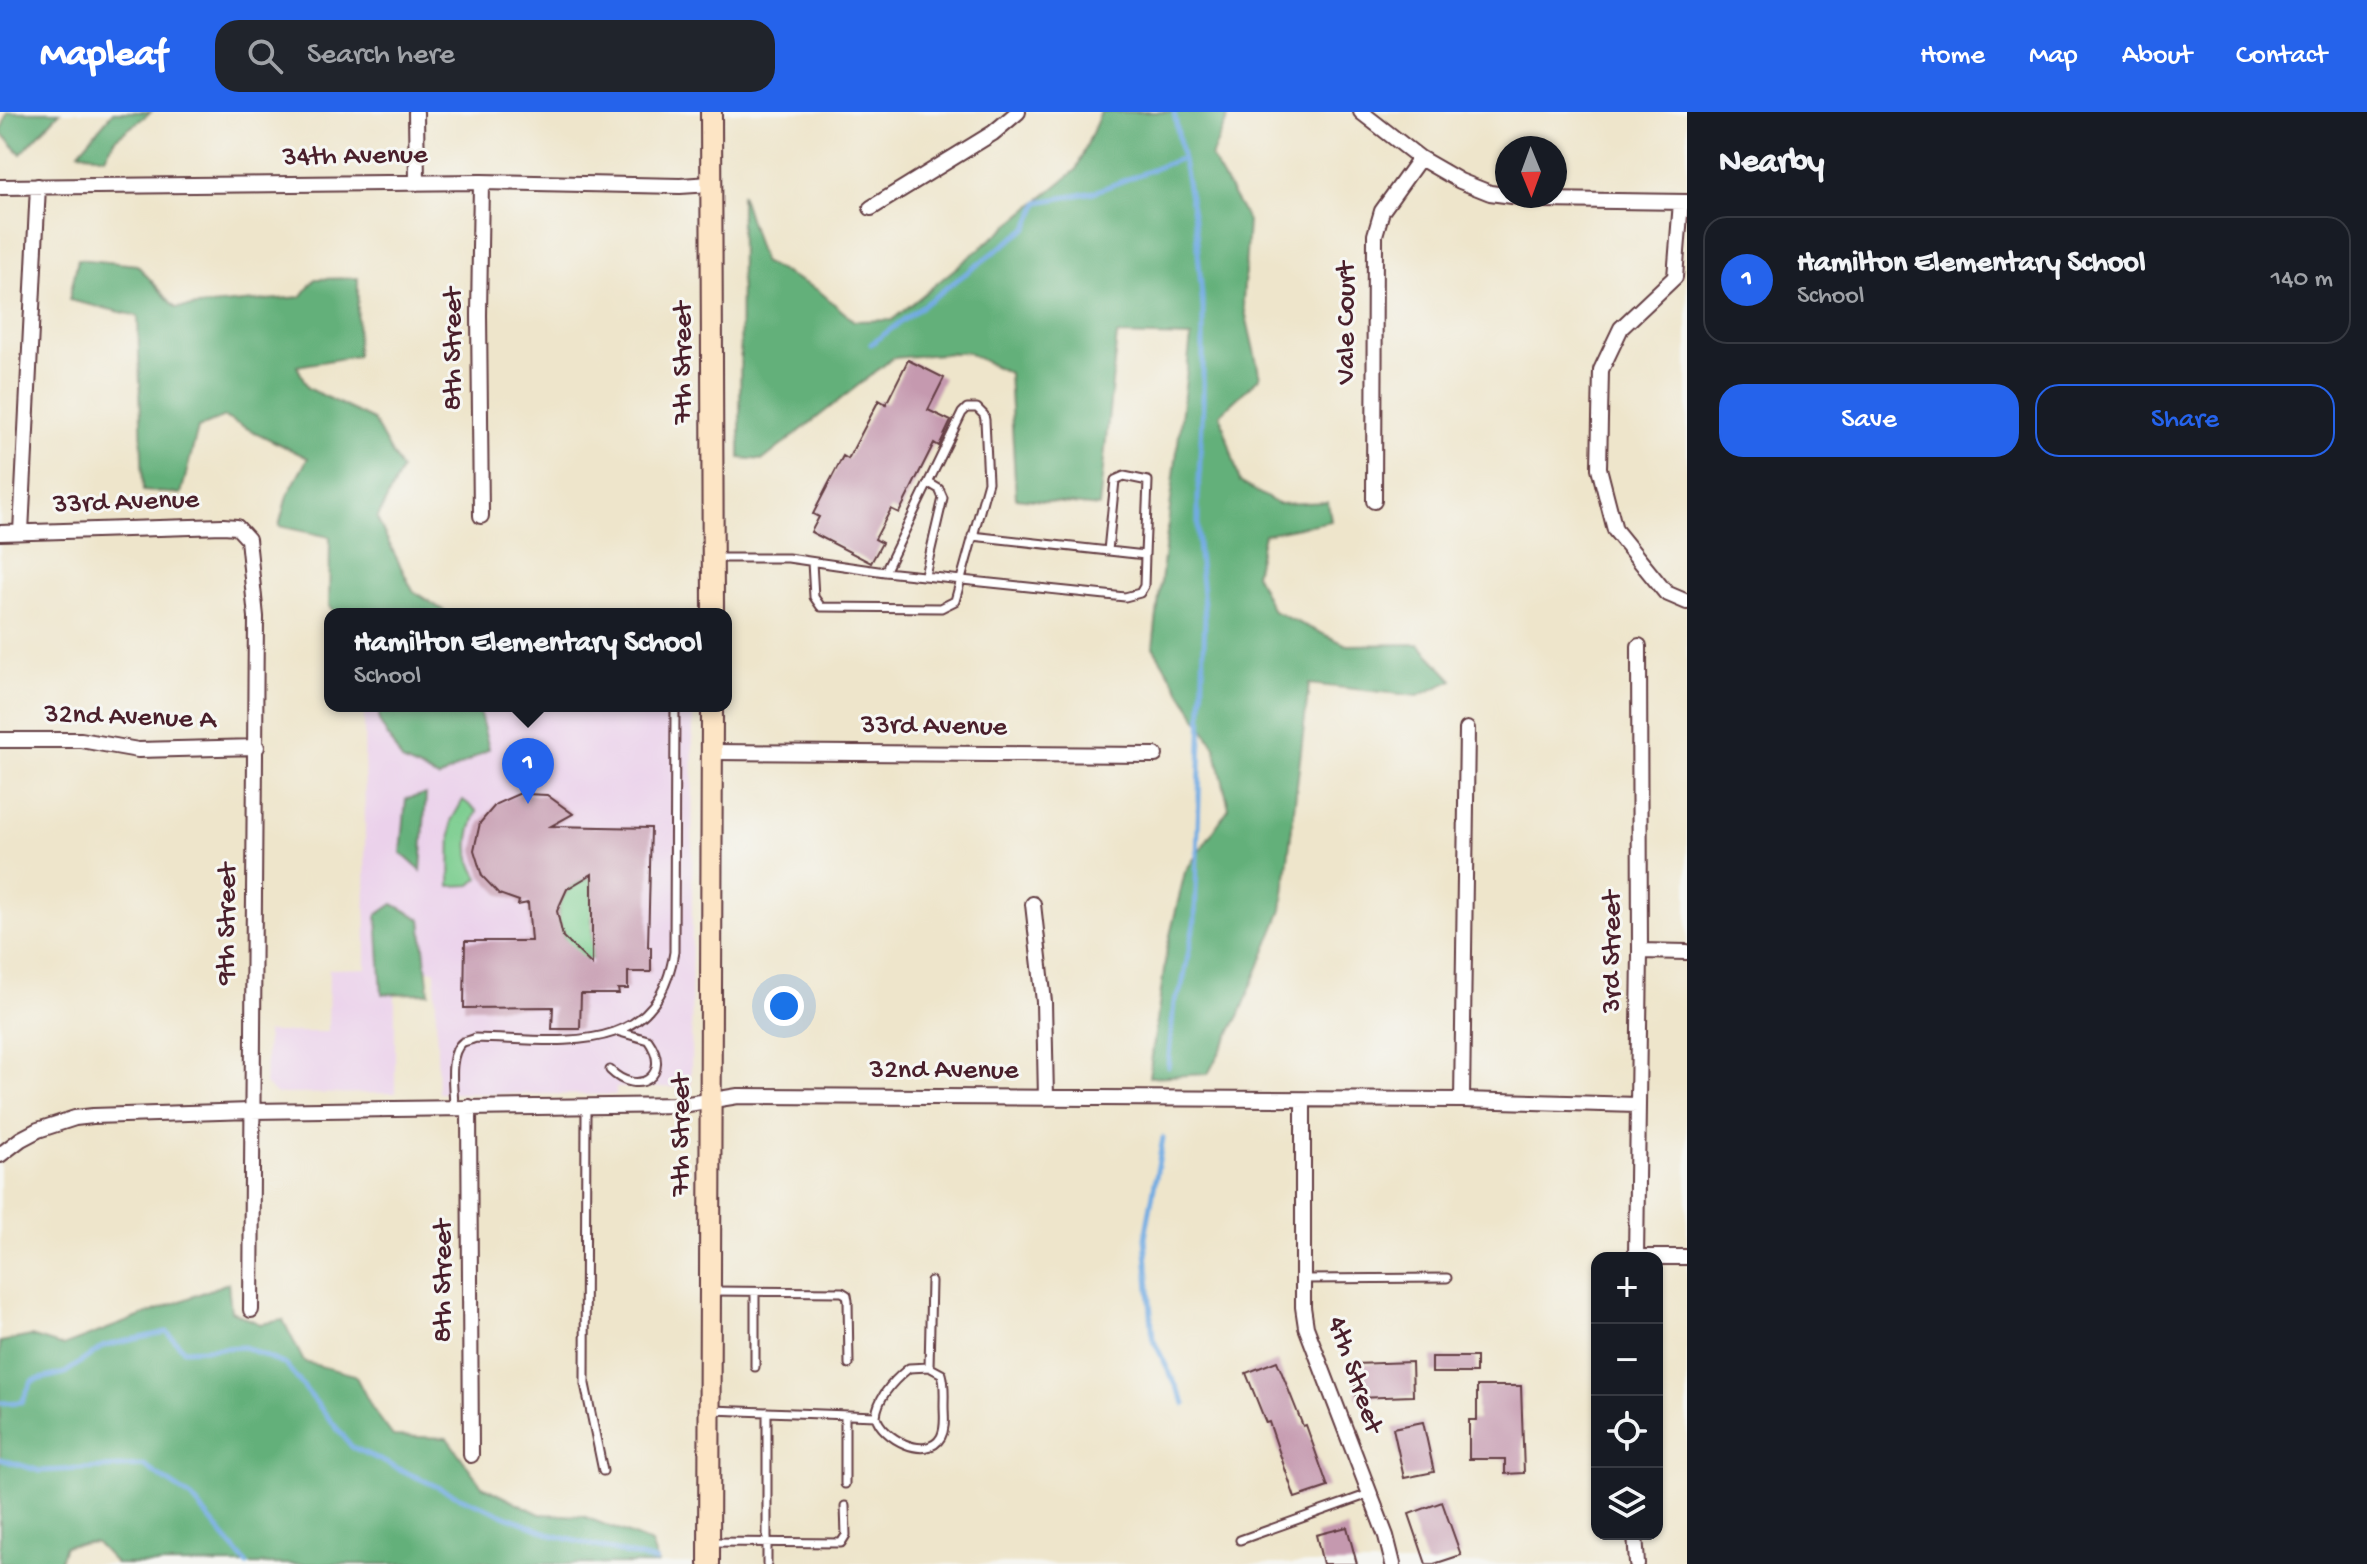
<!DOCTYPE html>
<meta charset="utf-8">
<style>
body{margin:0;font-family:"Gochi Hand",sans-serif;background:#20242c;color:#f1f3f6}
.controls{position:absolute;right:24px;bottom:24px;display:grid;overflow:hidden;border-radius:16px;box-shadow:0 2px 6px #0004}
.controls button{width:72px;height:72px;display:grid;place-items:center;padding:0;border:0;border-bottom:2px solid #363941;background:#171b24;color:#f1f3f6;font:40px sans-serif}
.compass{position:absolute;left:1495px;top:24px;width:72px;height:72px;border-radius:50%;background:#171b24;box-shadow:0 2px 6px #0004;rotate:179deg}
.you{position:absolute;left:784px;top:894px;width:28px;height:28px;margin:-20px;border:6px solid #fff;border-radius:50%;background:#1a73e8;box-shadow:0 0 0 12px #1a73e833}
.badge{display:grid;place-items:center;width:52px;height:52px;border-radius:50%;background:#2563eb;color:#fff;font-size:26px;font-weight:700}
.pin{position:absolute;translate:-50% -66px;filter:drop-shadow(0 2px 4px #0008)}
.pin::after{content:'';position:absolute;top:42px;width:28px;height:24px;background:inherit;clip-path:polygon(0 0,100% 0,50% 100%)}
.popup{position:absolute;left:324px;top:496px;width:408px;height:104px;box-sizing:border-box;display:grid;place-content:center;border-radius:16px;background:#171b24;filter:drop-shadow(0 2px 6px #0005);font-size:26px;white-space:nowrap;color:#9ea1a6}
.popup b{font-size:30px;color:#f1f3f6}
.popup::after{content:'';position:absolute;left:50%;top:100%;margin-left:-16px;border:16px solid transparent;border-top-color:#171b24}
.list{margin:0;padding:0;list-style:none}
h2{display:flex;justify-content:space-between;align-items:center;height:104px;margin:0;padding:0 32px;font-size:34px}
h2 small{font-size:26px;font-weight:400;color:#9ea1a6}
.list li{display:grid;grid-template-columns:52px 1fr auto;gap:24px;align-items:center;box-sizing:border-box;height:128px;margin:0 16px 16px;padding:0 16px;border:2px solid #363941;border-radius:24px}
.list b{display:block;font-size:30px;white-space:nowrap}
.list p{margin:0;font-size:26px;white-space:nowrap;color:#9ea1a6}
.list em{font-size:26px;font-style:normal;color:#9ea1a6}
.actions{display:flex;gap:16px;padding:24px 32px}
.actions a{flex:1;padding:18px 0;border:2px solid #2563eb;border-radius:24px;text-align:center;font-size:28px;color:#2563eb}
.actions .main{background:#2563eb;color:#fff}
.icon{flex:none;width:44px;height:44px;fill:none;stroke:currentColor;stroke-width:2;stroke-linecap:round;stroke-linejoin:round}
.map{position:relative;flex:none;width:1687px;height:1452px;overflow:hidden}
header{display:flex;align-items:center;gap:48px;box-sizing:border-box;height:112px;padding:0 40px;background:#2563eb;color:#fff}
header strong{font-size:38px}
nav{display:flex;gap:44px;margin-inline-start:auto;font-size:28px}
.search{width:560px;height:72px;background:#20242c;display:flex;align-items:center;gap:20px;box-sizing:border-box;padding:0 28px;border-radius:24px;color:#9ea1a6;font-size:30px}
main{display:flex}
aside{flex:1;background:#171b24}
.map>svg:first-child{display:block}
.built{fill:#ebd1eb}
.green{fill:#7bcd8f;stroke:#62765d;stroke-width:2}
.forest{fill:#64b07a;stroke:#576852;stroke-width:2}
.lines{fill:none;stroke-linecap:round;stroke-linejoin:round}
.stream{stroke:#71abe2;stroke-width:5}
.building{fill:#c599af;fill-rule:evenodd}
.lane-casing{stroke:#633d43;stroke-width:11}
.street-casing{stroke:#633d43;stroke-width:18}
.secondary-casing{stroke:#633d43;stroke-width:24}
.lane{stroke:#fff;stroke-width:7}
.street{stroke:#fff;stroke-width:14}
.secondary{stroke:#fde5c5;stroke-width:20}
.labels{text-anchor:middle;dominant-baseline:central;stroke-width:6;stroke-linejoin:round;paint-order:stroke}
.street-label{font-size:28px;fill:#4a1f2b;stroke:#f6f6f2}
</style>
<header>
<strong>Mapleaf</strong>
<div class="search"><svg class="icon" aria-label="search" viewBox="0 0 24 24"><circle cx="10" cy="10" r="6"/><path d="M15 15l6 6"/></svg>Search here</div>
<nav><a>Home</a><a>Map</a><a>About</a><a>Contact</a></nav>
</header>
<main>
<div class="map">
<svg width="1687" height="1452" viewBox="0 0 1687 1452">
<rect width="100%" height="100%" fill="#f6f6f2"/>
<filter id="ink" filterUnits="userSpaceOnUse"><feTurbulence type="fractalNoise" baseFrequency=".0125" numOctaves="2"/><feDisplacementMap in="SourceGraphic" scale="16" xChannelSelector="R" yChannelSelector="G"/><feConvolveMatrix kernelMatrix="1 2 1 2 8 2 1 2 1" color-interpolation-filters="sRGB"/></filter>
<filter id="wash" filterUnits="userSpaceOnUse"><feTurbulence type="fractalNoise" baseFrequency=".006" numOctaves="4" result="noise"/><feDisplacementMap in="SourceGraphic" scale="32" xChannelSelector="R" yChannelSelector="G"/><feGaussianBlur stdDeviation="1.8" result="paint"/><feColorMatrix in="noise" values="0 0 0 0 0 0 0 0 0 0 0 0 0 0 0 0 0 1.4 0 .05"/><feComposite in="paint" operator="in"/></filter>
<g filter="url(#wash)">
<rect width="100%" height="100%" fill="#eee5cb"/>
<path class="built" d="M 364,594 L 693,594 L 691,975 L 616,976 L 616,983 L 438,981 L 435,858 L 395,857 L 395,981 L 276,982 L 265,972 L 267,920 L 328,920 L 329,857 L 366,856 Z"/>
<path class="green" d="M 463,688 L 477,699 C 467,723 464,743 479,766 L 471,773 L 450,774 L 451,709 Z
M 592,766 L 592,847 L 581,847 C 575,840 566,832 562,823 C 551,796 564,771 592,766 Z"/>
<path class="forest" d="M 7,0 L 60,0 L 21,42 L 1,21 Z
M 113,0 L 151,0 L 115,27 L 105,45 L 79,40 Z
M 1101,0 L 1230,0 L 1211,45 L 1248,109 L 1243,190 L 1260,265 L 1220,302 L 1240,370 L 1278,392 L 1328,390 L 1331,409 L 1264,422 L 1255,462 L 1273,499 L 1347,533 L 1419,532 L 1453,568 L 1418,584 L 1309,572 L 1282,798 L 1240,902 L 1208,962 L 1149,965 L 1167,836 L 1185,760 L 1229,696 L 1215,635 L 1153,535 L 1191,225 L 1117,223 L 1099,395 L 1016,386 L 1009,261 L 966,240 L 893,246 L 763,348 L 740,346 L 741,81 L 763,150 L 818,178 L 854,209 L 892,208 L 1076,58 Z
M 78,147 L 137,153 L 176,196 L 301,185 L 315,167 L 358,166 L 357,244 L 297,254 L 308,276 L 373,308 L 401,358 L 377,407 L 413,479 L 449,502 L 337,502 L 329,494 L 330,425 L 279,414 L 287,384 L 308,346 L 224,305 L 198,316 L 181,382 L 143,379 L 138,204 L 69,188 Z
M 379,594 L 478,594 L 489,637 L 439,666 L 402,649 L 379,609 Z
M 426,682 L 421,759 L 401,741 L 406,687 Z
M 393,792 L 421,807 L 429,881 L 382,882 L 377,803 Z
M 228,1171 L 231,1199 L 260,1212 L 283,1208 L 304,1250 L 355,1263 L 372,1296 L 393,1324 L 447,1326 L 482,1374 L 540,1402 L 583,1404 L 651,1431 L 658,1452 L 494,1452 L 480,1449 L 396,1452 L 116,1452 L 95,1430 L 65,1434 L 59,1452 L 0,1452 L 0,1230 L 31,1224 L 63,1234 Z"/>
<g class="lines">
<path class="stream" d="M 871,232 L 1028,115 L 1039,90 L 1094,80 L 1182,46
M 1168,955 L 1174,890 L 1182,875 L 1195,807 L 1205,504 L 1198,432 L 1198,386 L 1203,289 L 1203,196 L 1196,118 L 1174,0
M 1163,1026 L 1145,1126 L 1153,1227 L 1185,1292
M 0,1291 L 22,1290 L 32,1269 L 65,1261 L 104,1234 L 167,1220 L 184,1238 L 244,1235 L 286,1253 L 352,1335 L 453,1382 L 552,1423 L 656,1449
M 0,1347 L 40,1359 L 144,1354 L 192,1386 L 247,1452"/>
</g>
<g id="blocks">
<path class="building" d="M 908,248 L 944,266 L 928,298 L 951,309 L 939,334 L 934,331 L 899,401 L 891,397 L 875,427 L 882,431 L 871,451 L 811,420 L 819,405 L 813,402 L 843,344 L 848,347 L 879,288 L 886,292 Z
M 525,679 L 526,682 L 547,683 L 573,702 L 551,714 L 651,716 L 648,835 L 651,835 L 651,860 L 628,860 L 628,877 L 618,877 L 619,882 L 581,882 L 580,917 L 552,917 L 553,895 L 464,896 L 465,829 L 531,829 L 528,791 L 518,793 L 519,789 L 499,782 L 482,764 L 474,738 L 480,711 L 496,692 ZM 592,762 L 592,853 L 563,825 L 557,799 L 567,777 Z
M 1432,1245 L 1476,1245 L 1476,1261 L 1432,1261 Z
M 1277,1249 L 1303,1314 L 1306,1313 L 1328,1375 L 1295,1386 L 1269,1310 L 1266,1311 L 1246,1261 Z
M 1412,1250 L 1413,1284 L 1356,1286 L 1354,1252 Z
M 1477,1274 L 1521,1274 L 1524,1361 L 1505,1362 L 1505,1347 L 1469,1347 L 1469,1308 L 1477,1308 Z
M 1423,1310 L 1434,1360 L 1404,1366 L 1393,1316 Z
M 1442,1390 L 1461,1443 L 1434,1452 L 1426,1452 L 1409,1402 Z
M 1347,1415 L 1357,1452 L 1323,1452 L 1316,1423 Z"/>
</g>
</g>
<g filter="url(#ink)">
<use href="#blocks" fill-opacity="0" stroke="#633d43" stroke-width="2"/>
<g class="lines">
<defs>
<path id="lane" d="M 1108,439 L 1115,368 L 1124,364 L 1148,369 L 1145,443
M 714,446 L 788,446 L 885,460 L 1125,485 L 1140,481 L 1144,474 L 1145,443 L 972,424
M 812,450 L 814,485 L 821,495 L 941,496 L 955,489 L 988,370 L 985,308 L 984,303 L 977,296 L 967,296 L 962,301 L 885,460
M 925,463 L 943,386 L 939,377 L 929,371
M 610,958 C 638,986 673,963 648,928 L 620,920
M 454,995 C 454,979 447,942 463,930 C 464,930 474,927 475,926 C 558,927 657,949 674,840 L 675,594
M 586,995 L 585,1272 L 603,1359
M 1303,1167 L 1447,1166
M 711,1179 L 842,1180 L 847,1183 L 848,1189 L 849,1252
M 755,1255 L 755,1180
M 929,1255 L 931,1169
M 712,1298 L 876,1304 C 881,1326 927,1350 941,1325 C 946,1316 944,1304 944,1294 C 944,1283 945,1272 942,1262 L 929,1255 L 909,1256 C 894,1268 878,1285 876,1304
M 845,1303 L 845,1372
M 1240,1428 L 1369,1382
M 711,1430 L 841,1431 L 846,1423 L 845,1394
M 767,1452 L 767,1300"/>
<path id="street" d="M 416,0 L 417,71
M 1361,0 L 1420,46 L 1460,69 L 1490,81 L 1542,88 L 1687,90
M 0,75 L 481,70 L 680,74 L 711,72
M 1681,90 L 1675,165 L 1621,216 L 1601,258 L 1599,356 L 1615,418 L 1666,481 L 1687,490
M 871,96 L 993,21 L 1018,0
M 1374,389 L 1375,123 L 1382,99 L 1420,46
M 481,404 L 479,203 L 481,70
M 21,420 L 38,74
M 0,421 L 223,414 L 237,415 L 248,427 L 256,505 L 251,1198
M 0,628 L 81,628 L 138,638 L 257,635
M 713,640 L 1155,643
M 1033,792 L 1044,890 L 1046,986
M 1640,839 L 1687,840
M 1462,988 L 1467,617
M 1303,989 L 1303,1195 L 1306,1215 L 1386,1424 L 1393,1452
M 469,995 L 471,1343
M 0,1043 L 21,1027 L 38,1018 L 75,1006 L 93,1004 L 251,999 L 682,993 L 738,984 L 1462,988 L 1637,993
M 1636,1145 L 1687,1145
M 1636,1146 L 1640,839 L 1639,534
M 1635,1422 L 1637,1452"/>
<path id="secondary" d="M 711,0 L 713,502
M 709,1452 L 712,594"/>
</defs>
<use href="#lane" class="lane-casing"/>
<use href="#street" class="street-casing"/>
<use href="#secondary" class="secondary-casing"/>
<use href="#lane" class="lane"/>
<use href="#street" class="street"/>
<use href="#secondary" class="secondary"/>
</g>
</g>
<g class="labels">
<g class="street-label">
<text transform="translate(355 45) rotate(-1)">34th Avenue</text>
<text transform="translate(1347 211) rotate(-90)">Vale Court</text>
<text transform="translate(454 237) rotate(-90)">8th Street</text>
<text transform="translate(684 251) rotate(-90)">7th Street</text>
<text transform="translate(126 391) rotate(-2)">33rd Avenue</text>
<text transform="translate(130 606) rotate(2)">32nd Avenue A</text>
<text transform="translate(934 615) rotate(1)">33rd Avenue</text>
<text transform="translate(228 812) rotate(-89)">9th Street</text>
<text transform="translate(1613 840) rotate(-90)">3rd Street</text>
<text x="944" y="959">32nd Avenue</text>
<text transform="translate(682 1023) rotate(-90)">7th Street</text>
<text transform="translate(444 1169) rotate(-90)">8th Street</text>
<text transform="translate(1354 1263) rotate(71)">4th Street</text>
</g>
</g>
</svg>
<div class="controls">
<button>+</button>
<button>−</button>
<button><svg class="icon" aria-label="locate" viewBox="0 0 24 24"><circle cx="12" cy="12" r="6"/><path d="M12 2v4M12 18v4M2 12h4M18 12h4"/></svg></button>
<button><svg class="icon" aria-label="layers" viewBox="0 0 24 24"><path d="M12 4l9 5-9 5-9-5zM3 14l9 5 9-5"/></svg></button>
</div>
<svg class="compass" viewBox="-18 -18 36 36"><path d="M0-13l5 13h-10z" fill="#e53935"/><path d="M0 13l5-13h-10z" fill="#9ea1a6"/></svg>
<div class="you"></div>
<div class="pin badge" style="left:528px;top:692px">1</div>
<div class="popup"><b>Hamilton Elementary School</b>School</div>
</div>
<aside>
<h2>Nearby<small></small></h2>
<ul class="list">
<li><span class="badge">1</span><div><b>Hamilton Elementary School</b><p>School</p></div><em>140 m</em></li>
</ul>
<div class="actions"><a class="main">Save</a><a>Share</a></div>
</aside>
</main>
